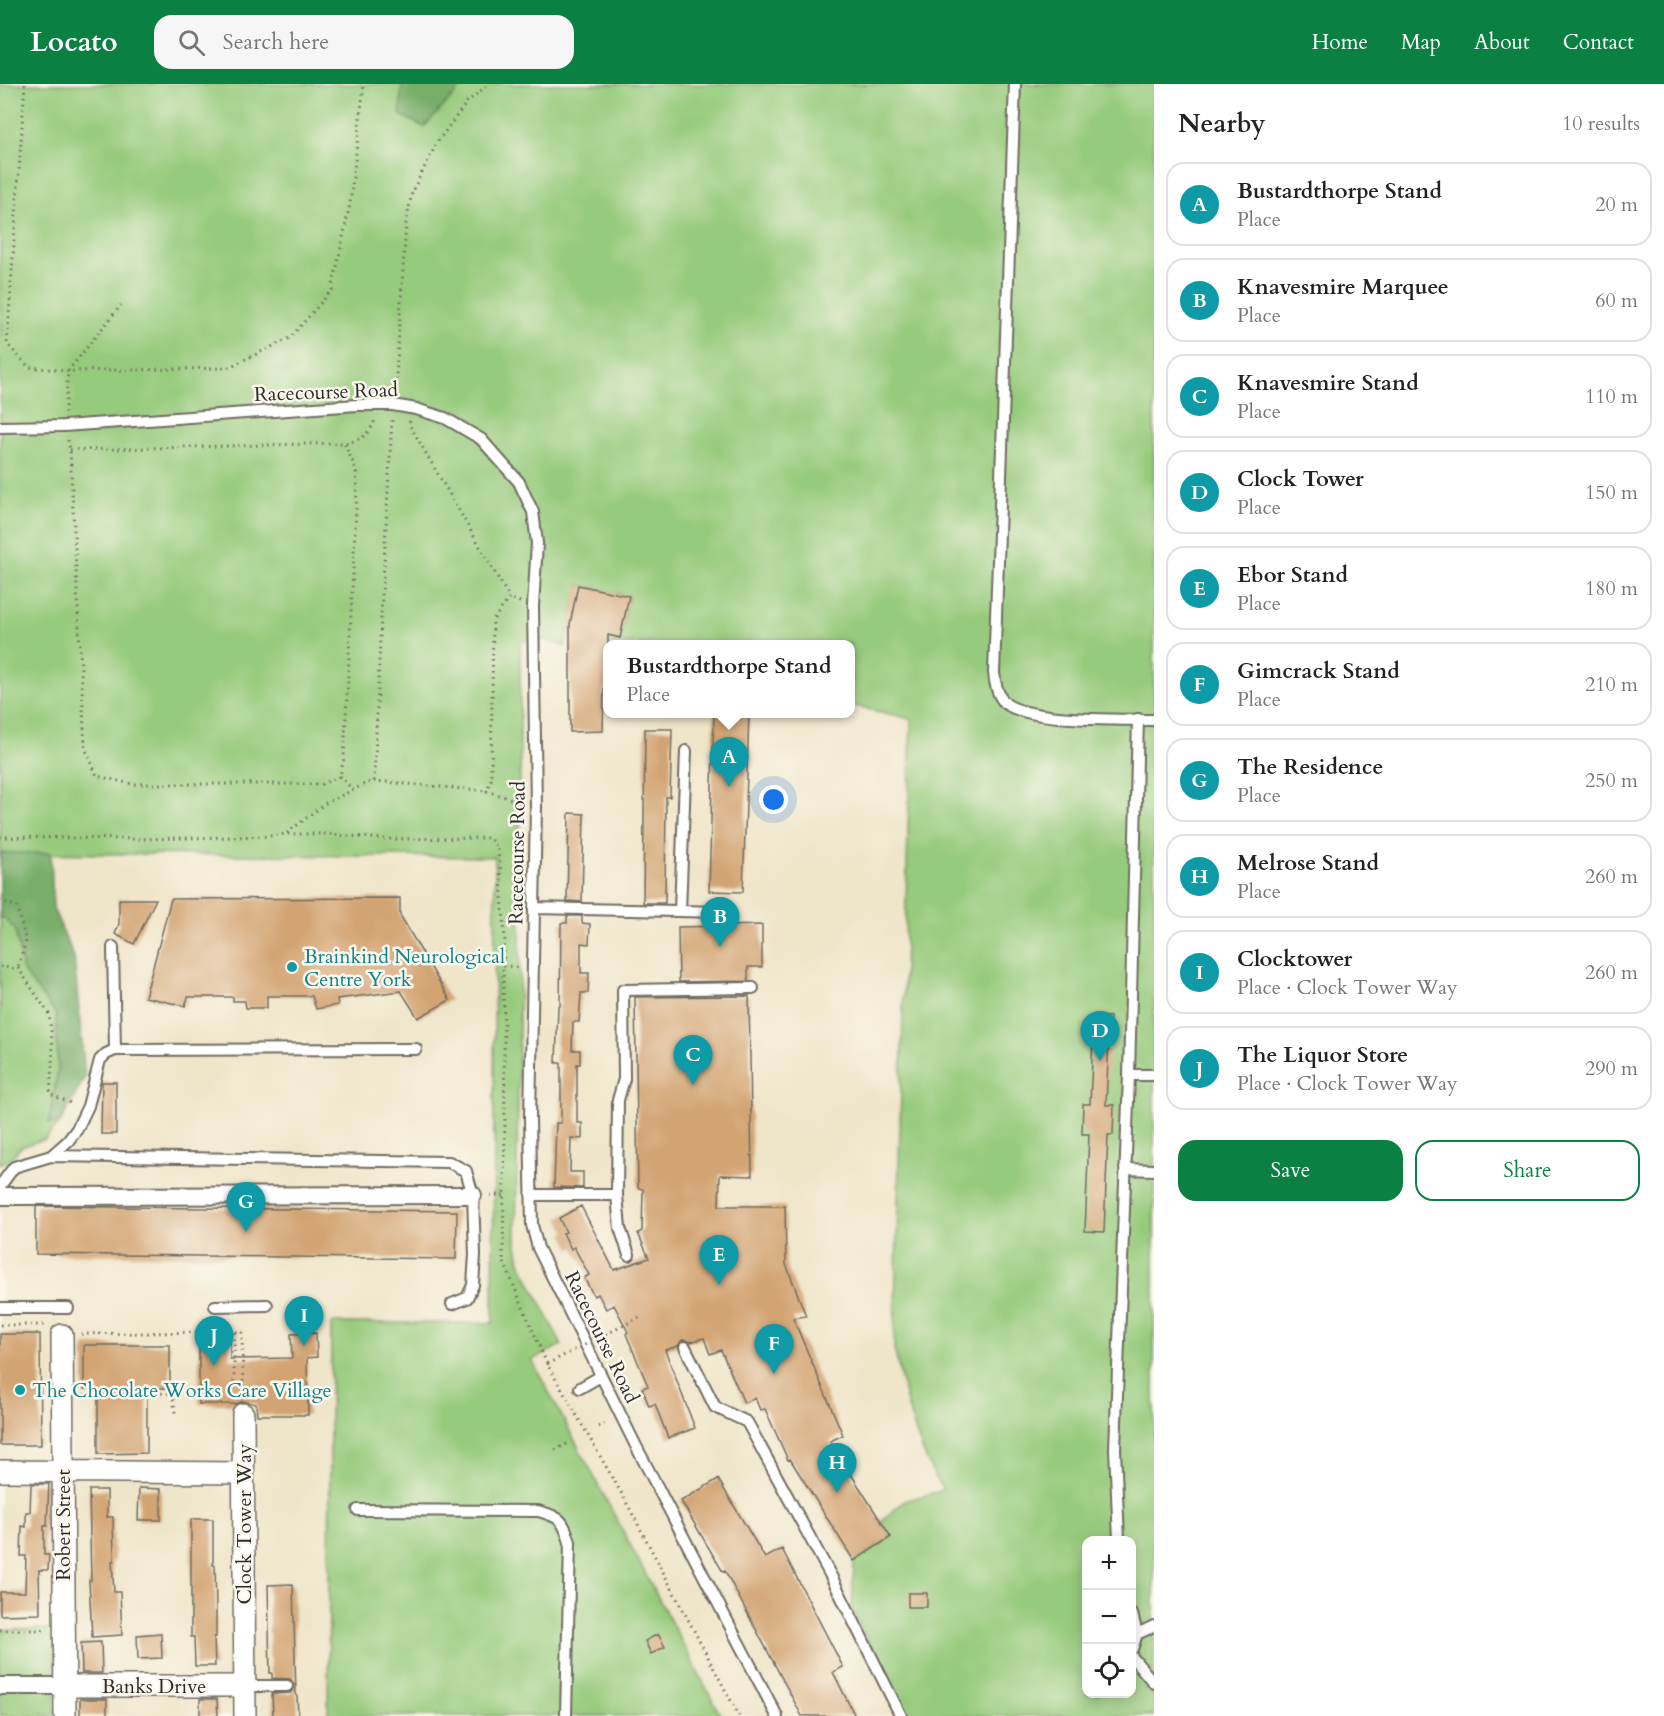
<!DOCTYPE html>
<meta charset="utf-8">
<style>
body{margin:0;font-family:Cardo,serif;background:#f6f6f6;color:#222}
.controls{position:absolute;right:18px;bottom:18px;display:grid;overflow:hidden;border-radius:12px;box-shadow:0 3px 15px #0003}
.controls button{width:54px;height:54px;display:grid;place-items:center;padding:0;border:0;border-bottom:2px solid #e0e0e0;background:#fff;color:#222;font:30px sans-serif}
.you{position:absolute;left:774px;top:716px;width:21px;height:21px;margin:-15px;border:4px solid #fff;border-radius:50%;background:#1a73e8;box-shadow:0 0 0 9px #1a73e833}
.badge{display:grid;place-items:center;width:39px;height:39px;border-radius:50%;background:#0b8043;color:#fff;font-size:20px;font-weight:700}
.pin{position:absolute;translate:-50% -50px;filter:drop-shadow(0 2px 3px #0008)}
.pin::after{content:'';position:absolute;top:32px;width:21px;height:18px;background:inherit;clip-path:polygon(0 0,100% 0,50% 100%)}
.popup{position:absolute;left:603px;top:556px;width:252px;height:78px;box-sizing:border-box;display:grid;place-content:center;border-radius:12px;background:#fff;filter:drop-shadow(0 2px 4px #0005);font-size:20px;white-space:nowrap;color:#767676}
.popup b{font-size:22px;color:#222}
.popup::after{content:'';position:absolute;left:50%;top:100%;margin-left:-12px;border:12px solid transparent;border-top-color:#fff}
.list{margin:0;padding:0;list-style:none}
h2{display:flex;justify-content:space-between;align-items:center;height:78px;margin:0;padding:0 24px;font-size:26px}
h2 small{font-size:20px;font-weight:400;color:#767676}
.list li{display:grid;grid-template-columns:39px 1fr auto;gap:18px;align-items:center;box-sizing:border-box;height:84px;margin:0 12px 12px;padding:0 12px;border:2px solid #e0e0e0;border-radius:18px}
.list b{display:block;font-size:22px;white-space:nowrap}
.list p{margin:0;font-size:20px;white-space:nowrap;color:#767676}
.list em{font-size:20px;font-style:normal;color:#767676}
.actions{display:flex;gap:12px;padding:18px 24px}
.actions a{flex:1;padding:14px 0;border:2px solid #0b8043;border-radius:18px;text-align:center;font-size:21px;color:#0b8043}
.actions .main{background:#0b8043;color:#fff}
.icon{flex:none;width:33px;height:33px;fill:none;stroke:currentColor;stroke-width:2;stroke-linecap:round;stroke-linejoin:round}
.map{position:relative;flex:none;width:1154px;height:1632px;overflow:hidden}
header{display:flex;align-items:center;gap:36px;box-sizing:border-box;height:84px;padding:0 30px;background:#0b8043;color:#fff}
header strong{font-size:28px}
nav{display:flex;gap:33px;margin-inline-start:auto;font-size:21px}
.search{width:420px;height:54px;background:#f6f6f6;display:flex;align-items:center;gap:15px;box-sizing:border-box;padding:0 21px;border-radius:18px;color:#767676;font-size:22px}
main{display:flex}
aside{flex:1;background:#fff}
.map>svg:first-child{display:block}
.green{fill:#96ca7b;stroke:#607a53;stroke-width:1.5;fill-rule:evenodd}
.forest{fill:#78ae6b;stroke:#526c4b;stroke-width:1.5}
.building{fill:#d3a473}
.lines{fill:none;stroke-linecap:round;stroke-linejoin:round}
.service-casing{stroke:#706c62;stroke-width:14}
.pedestrian-casing{stroke:#706c62;stroke-width:20}
.minor-casing{stroke:#706c62;stroke-width:24}
.path{stroke:#706c62;stroke-width:3;stroke-dasharray:1.5 4.5;stroke-linecap:butt}
.service{stroke:#fff;stroke-width:10}
.pedestrian{stroke:#fff;stroke-width:16}
.minor{stroke:#fff;stroke-width:21}
.path-bridge{stroke:#706c62;stroke-width:3;stroke-dasharray:1.5 4.5;stroke-linecap:butt}
.culture-dot{fill:#0f9aa8;stroke:#fbf7ec;stroke-width:2}
.labels{text-anchor:middle;dominant-baseline:central;stroke-width:5;stroke-linejoin:round;paint-order:stroke}
.street-label{font-size:20px;fill:#2b2b2b;stroke:#fbf7ec}
.culture-label{font-size:20px;fill:#0d838f;stroke:#fbf7ec;text-anchor:start}
</style>
<header>
<strong>Locato</strong>
<div class="search"><svg class="icon" aria-label="search" viewBox="0 0 24 24"><circle cx="10" cy="10" r="6"/><path d="M15 15l6 6"/></svg>Search here</div>
<nav><a>Home</a><a>Map</a><a>About</a><a>Contact</a></nav>
</header>
<main>
<div class="map">
<svg width="1154" height="1632" viewBox="0 0 1154 1632">
<rect width="100%" height="100%" fill="#fbf7ec"/>
<filter id="ink" filterUnits="userSpaceOnUse"><feTurbulence type="fractalNoise" baseFrequency=".0167" numOctaves="2"/><feDisplacementMap in="SourceGraphic" scale="12" xChannelSelector="R" yChannelSelector="G"/><feConvolveMatrix kernelMatrix="1 2 1 2 8 2 1 2 1" color-interpolation-filters="sRGB"/></filter>
<filter id="wash" filterUnits="userSpaceOnUse"><feTurbulence type="fractalNoise" baseFrequency=".008" numOctaves="4" result="noise"/><feDisplacementMap in="SourceGraphic" scale="24" xChannelSelector="R" yChannelSelector="G"/><feGaussianBlur stdDeviation="1.35" result="paint"/><feColorMatrix in="noise" values="0 0 0 0 0 0 0 0 0 0 0 0 0 0 0 0 0 1.4 0 .05"/><feComposite in="paint" operator="in"/></filter>
<g filter="url(#wash)">
<rect width="100%" height="100%" fill="#efe5c9"/>
<path class="green" d="M 0,0 L 1154,0 L 1154,1632 L 906,1632 L 852,1525 L 854,1477 L 891,1453 L 881,1437 L 905,1417 L 943,1406 C 915,1363 905,1312 894,1264 L 911,635 L 851,621 L 850,560 L 608,560 L 603,550 L 620,553 L 629,512 L 579,501 L 565,562 L 545,556 L 520,557 L 520,872 L 516,1155 L 520,1178 L 562,1261 L 532,1276 L 721,1632 L 328,1632 L 331,1239 L 493,1239 L 495,773 L 0,769 ZM 1086,1456 L 1132,1456 L 1132,1610 L 1086,1610 Z
M 0,834 L 4,834 L 15,845 L 23,887 L 56,930 L 58,986 L 49,1039 L 60,1039 L 45,1055 L 22,1062 L 10,1075 L 0,1080 Z
M 54,1545 L 55,1632 L 0,1632 L 0,1546 Z"/>
<path class="forest" d="M 402,0 L 464,0 L 424,43 L 400,31 Z
M 0,769 L 51,769 L 53,824 L 74,873 L 85,993 L 60,1039 L 49,1039 L 58,986 L 56,930 L 23,887 L 15,845 L 4,834 L 0,834 Z"/>
<g id="blocks">
<path class="building" d="M 578,501 L 629,512 L 620,554 L 608,551 L 608,605 L 604,605 L 603,647 L 570,648 L 570,540 Z
M 714,630 L 749,630 L 743,808 L 709,807 Z
M 645,645 L 672,645 L 670,713 L 666,713 L 665,819 L 643,819 Z
M 569,729 L 584,730 L 582,818 L 567,817 Z
M 400,814 L 400,831 L 450,916 L 418,934 L 401,907 L 337,915 L 338,921 L 316,925 L 312,912 L 267,912 L 267,924 L 246,924 L 245,917 L 233,917 L 233,913 L 188,913 L 185,922 L 145,913 L 171,815 Z
M 119,815 L 156,815 L 134,860 L 115,850 L 119,840 Z
M 567,832 L 582,832 L 582,839 L 590,840 L 589,860 L 581,859 L 581,889 L 589,889 L 588,909 L 581,909 L 579,938 L 573,938 L 572,966 L 580,966 L 580,980 L 577,980 L 577,1039 L 582,1039 L 582,1055 L 571,1054 L 570,1088 L 583,1088 L 583,1104 L 554,1103 L 556,1039 L 561,1039 L 561,979 L 556,979 L 558,922 L 560,922 L 561,839 L 567,839 Z
M 762,841 L 762,883 L 748,883 L 748,897 L 679,898 L 678,843 Z
M 749,912 L 752,1092 L 720,1091 L 719,1122 L 785,1122 L 786,1180 L 806,1232 L 793,1234 L 843,1351 L 830,1357 L 891,1453 L 854,1477 L 790,1375 L 788,1376 L 765,1325 L 760,1326 L 755,1314 L 744,1319 L 721,1266 L 710,1270 L 704,1254 L 691,1258 L 686,1256 L 682,1256 L 678,1262 L 665,1266 L 695,1344 L 668,1354 L 655,1320 L 649,1322 L 642,1304 L 648,1302 L 626,1250 L 628,1248 L 614,1221 L 606,1225 L 598,1210 L 594,1212 L 584,1194 L 589,1191 L 574,1163 L 571,1165 L 563,1149 L 566,1148 L 559,1134 L 581,1122 L 614,1186 L 649,1174 L 638,1149 L 642,1147 L 643,1105 L 638,1104 L 635,913 Z
M 1094,932 L 1110,933 L 1106,1021 L 1114,1021 L 1113,1051 L 1108,1051 L 1104,1148 L 1085,1147 L 1089,1050 L 1082,1050 L 1083,1020 L 1090,1020 Z
M 102,998 L 116,998 L 116,1050 L 101,1050 Z
M 36,1122 L 457,1127 L 456,1175 L 36,1170 Z
M 316,1249 L 317,1273 L 307,1274 L 308,1331 L 257,1331 L 256,1320 L 243,1317 L 236,1320 L 199,1320 L 199,1258 L 230,1258 L 230,1275 L 292,1274 L 291,1250 Z
M 0,1250 L 40,1250 L 41,1361 L 0,1361 Z
M 84,1261 L 170,1261 L 170,1304 L 147,1304 L 147,1369 L 98,1370 L 98,1305 L 84,1305 Z
M 718,1395 L 765,1474 L 782,1465 L 843,1583 L 833,1588 L 855,1632 L 802,1632 L 725,1487 L 723,1488 L 681,1417 Z
M 31,1400 L 49,1400 L 47,1442 L 44,1442 L 44,1471 L 49,1471 L 48,1486 L 39,1486 L 40,1530 L 0,1531 L 0,1508 L 25,1508 L 26,1472 L 21,1472 L 22,1442 L 26,1443 L 26,1428 L 30,1428 Z
M 139,1404 L 161,1405 L 161,1436 L 138,1436 Z
M 89,1406 L 107,1406 L 107,1433 L 113,1433 L 114,1477 L 112,1477 L 114,1508 L 120,1508 L 122,1551 L 92,1553 L 89,1496 L 91,1496 Z
M 191,1435 L 213,1435 L 213,1481 L 215,1481 L 216,1522 L 216,1553 L 214,1553 L 215,1582 L 195,1582 L 194,1553 L 191,1553 Z
M 293,1500 L 296,1611 L 297,1611 L 298,1632 L 273,1632 L 272,1610 L 290,1609 L 293,1606 L 294,1601 L 290,1595 L 272,1594 L 272,1589 L 270,1589 L 268,1501 Z
M 908,1509 L 927,1509 L 927,1523 L 908,1523 Z
M 161,1549 L 162,1574 L 138,1575 L 137,1551 Z
M 658,1550 L 665,1563 L 651,1570 L 645,1557 Z
M 101,1558 L 102,1589 L 82,1589 L 81,1559 Z
M 80,1615 L 107,1615 L 107,1632 L 80,1632 Z
M 200,1615 L 217,1615 L 218,1632 L 200,1632 Z"/>
</g>
</g>
<g filter="url(#ink)">
<use href="#blocks" fill-opacity="0" stroke="#706c62" stroke-width="1.5"/>
<g class="lines">
<defs>
<path id="service" d="M 1015,0 L 994,589 C 995,600 997,611 1005,619 C 1027,638 1123,635 1154,636
M 0,343 L 64,342 L 357,321 L 393,321 L 416,325 L 445,334 L 481,355 L 519,398 L 533,428 L 537,459 L 533,522 L 536,723 L 530,1034 L 532,1141 L 538,1164 L 636,1362 L 777,1632
M 534,824 L 725,828
M 680,827 L 686,667
M 113,863 L 115,966
M 1129,991 L 1154,991
M 51,1072 L 449,1078 L 466,1087 L 473,1111 L 475,1171 L 473,1201 L 467,1214 L 452,1220
M 1125,1085 L 1154,1086
M 0,1102 L 14,1083 L 51,1072 L 68,1057 L 77,1045 L 88,1022 L 100,976 L 106,970 L 115,966 L 416,965
M 531,1111 L 617,1111
M 629,1171 L 620,1144 L 617,1111 L 618,1016 L 624,995 L 623,906 L 753,904
M 215,1222 L 267,1221
M 0,1224 L 68,1224
M 685,1263 L 715,1323 L 747,1338 L 832,1494 L 901,1632
M 580,1304 L 601,1292
M 358,1426 L 538,1427 C 561,1433 563,1436 570,1458 L 566,1632
M 1119,1456 L 1115,1365 L 1129,991 L 1138,635
M 1132,1530 L 1137,1550
M 1132,1565 L 1137,1550 L 1154,1542
M 1132,1573 L 1154,1599
M 244,1602 L 287,1602"/>
<path id="pedestrian" d="M 0,1112 L 473,1111
M 0,1602 L 64,1602"/>
<path id="minor" d="M 62,1251 L 65,1632
M 243,1330 L 245,1632
M 0,1387 L 243,1389
M 64,1602 L 244,1602"/>
</defs>
<use href="#service" class="service-casing"/>
<use href="#pedestrian" class="pedestrian-casing"/>
<use href="#minor" class="minor-casing"/>
<path class="path" d="M 25,0 L 7,260 L 29,283 L 68,287 L 227,284 L 290,254 L 332,206 L 350,120 L 364,0
M 395,308 L 406,140 L 412,108 L 438,57 L 467,18 L 489,0
M 65,329 L 68,287 L 121,221
M 410,337 L 409,340 L 509,513
M 68,356 L 70,366 L 85,664 L 97,692 L 132,700 L 322,700 L 340,692 L 344,674 L 357,404 L 356,385 L 344,359
M 70,366 L 344,359 C 360,357 369,351 375,336
M 520,518 L 509,514 L 493,536 L 491,696 L 487,707 L 523,719
M 340,692 L 353,706
M 374,697 L 487,707
M 287,749 L 326,719 L 367,699 L 374,697 L 381,531 L 392,336
M 0,753 L 139,755 L 272,752 L 286,750 L 327,750 L 385,755 L 489,754 L 497,763 L 500,781 L 505,855 L 503,882 L 505,1039 L 503,1176 L 547,1280 L 623,1412 L 739,1632
M 0,816 L 17,823 L 26,857 L 18,884
M 503,882 L 520,883
M 0,883 L 18,884 L 49,930 L 53,964 L 50,1010 L 73,1020
M 490,1111 L 504,1111
M 0,1241 L 46,1241
M 81,1250 L 207,1248 L 207,1242 L 223,1241 L 223,1248 L 242,1248 L 243,1310
M 215,1258 L 215,1242
M 230,1306 L 234,1306 L 234,1248
M 137,1310 L 173,1309 L 175,1329
M 83,1311 L 117,1311
M 598,1343 L 608,1337
M 555,1366 L 569,1359
M 0,1546 L 46,1546"/>
<use href="#service" class="service"/>
<use href="#pedestrian" class="pedestrian"/>
<use href="#minor" class="minor"/>
<path class="path-bridge" d="M 547,1280 L 640,1233"/>
</g>
</g>
<g class="culture-dot">
<circle cx="292" cy="883" r="6"/>
<circle cx="20" cy="1306" r="6"/>
</g>
<g class="labels">
<g class="street-label">
<text transform="translate(326 308) rotate(-2)">Racecourse Road</text>
<text transform="translate(517 769) rotate(-89)">Racecourse Road</text>
<text transform="translate(602 1253) rotate(64)">Racecourse Road</text>
<text transform="translate(244 1440) rotate(-90)">Clock Tower Way</text>
<text transform="translate(63 1441) rotate(-90)">Robert Street</text>
<text x="154" y="1602">Banks Drive</text>
</g>
<g class="culture-label">
<text x="304" y="872">Brainkind Neurological<tspan x="304" dy="23">Centre York</tspan></text>
<text x="32" y="1306">The Chocolate Works Care Village</text>
</g>
</g>
</svg>
<div class="controls">
<button>+</button>
<button>−</button>
<button><svg class="icon" aria-label="locate" viewBox="0 0 24 24"><circle cx="12" cy="12" r="6"/><path d="M12 2v4M12 18v4M2 12h4M18 12h4"/></svg></button>
</div>
<div class="you"></div>
<div class="pin badge" style="left:729px;top:703px;background:#0f9aa8">A</div>
<div class="popup"><b>Bustardthorpe Stand</b>Place</div>
<div class="pin badge" style="left:720px;top:863px;background:#0f9aa8">B</div>
<div class="pin badge" style="left:693px;top:1001px;background:#0f9aa8">C</div>
<div class="pin badge" style="left:1100px;top:977px;background:#0f9aa8">D</div>
<div class="pin badge" style="left:719px;top:1201px;background:#0f9aa8">E</div>
<div class="pin badge" style="left:774px;top:1290px;background:#0f9aa8">F</div>
<div class="pin badge" style="left:246px;top:1148px;background:#0f9aa8">G</div>
<div class="pin badge" style="left:837px;top:1409px;background:#0f9aa8">H</div>
<div class="pin badge" style="left:304px;top:1262px;background:#0f9aa8">I</div>
<div class="pin badge" style="left:214px;top:1282px;background:#0f9aa8">J</div>
</div>
<aside>
<h2>Nearby<small>10 results</small></h2>
<ul class="list">
<li><span class="badge" style="background:#0f9aa8">A</span><div><b>Bustardthorpe Stand</b><p>Place</p></div><em>20 m</em></li>
<li><span class="badge" style="background:#0f9aa8">B</span><div><b>Knavesmire Marquee</b><p>Place</p></div><em>60 m</em></li>
<li><span class="badge" style="background:#0f9aa8">C</span><div><b>Knavesmire Stand</b><p>Place</p></div><em>110 m</em></li>
<li><span class="badge" style="background:#0f9aa8">D</span><div><b>Clock Tower</b><p>Place</p></div><em>150 m</em></li>
<li><span class="badge" style="background:#0f9aa8">E</span><div><b>Ebor Stand</b><p>Place</p></div><em>180 m</em></li>
<li><span class="badge" style="background:#0f9aa8">F</span><div><b>Gimcrack Stand</b><p>Place</p></div><em>210 m</em></li>
<li><span class="badge" style="background:#0f9aa8">G</span><div><b>The Residence</b><p>Place</p></div><em>250 m</em></li>
<li><span class="badge" style="background:#0f9aa8">H</span><div><b>Melrose Stand</b><p>Place</p></div><em>260 m</em></li>
<li><span class="badge" style="background:#0f9aa8">I</span><div><b>Clocktower</b><p>Place · Clock Tower Way</p></div><em>260 m</em></li>
<li><span class="badge" style="background:#0f9aa8">J</span><div><b>The Liquor Store</b><p>Place · Clock Tower Way</p></div><em>290 m</em></li>
</ul>
<div class="actions"><a class="main">Save</a><a>Share</a></div>
</aside>
</main>
